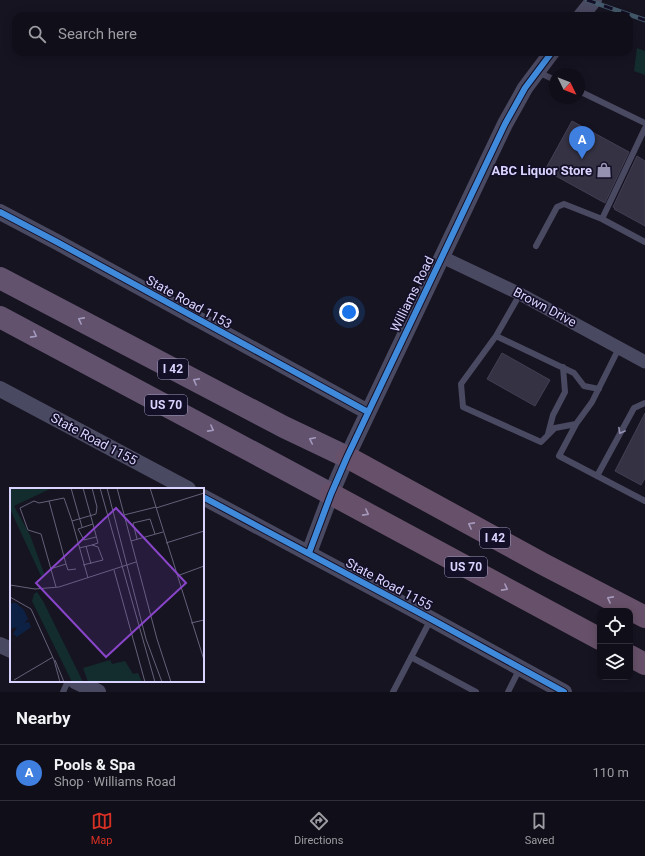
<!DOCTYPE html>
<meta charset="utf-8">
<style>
body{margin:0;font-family:Roboto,sans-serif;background:#191822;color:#f1f3f6}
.controls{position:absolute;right:12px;bottom:12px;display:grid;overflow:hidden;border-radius:8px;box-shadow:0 2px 10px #0003}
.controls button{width:36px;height:36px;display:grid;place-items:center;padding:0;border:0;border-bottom:1px solid #302f38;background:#100f19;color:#f1f3f6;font:20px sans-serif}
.compass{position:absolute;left:549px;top:68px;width:36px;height:36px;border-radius:50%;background:#100f19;box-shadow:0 2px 10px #0003;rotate:133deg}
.you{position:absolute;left:349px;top:312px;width:14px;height:14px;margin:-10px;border:3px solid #fff;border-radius:50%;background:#1a73e8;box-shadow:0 0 0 6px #1a73e833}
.badge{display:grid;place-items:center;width:26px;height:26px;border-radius:50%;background:#d93025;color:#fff;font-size:13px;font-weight:700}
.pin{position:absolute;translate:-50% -33px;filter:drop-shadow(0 1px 2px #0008)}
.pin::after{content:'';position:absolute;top:21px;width:14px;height:12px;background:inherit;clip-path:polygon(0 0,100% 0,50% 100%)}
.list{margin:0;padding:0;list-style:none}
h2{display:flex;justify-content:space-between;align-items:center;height:52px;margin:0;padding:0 16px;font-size:17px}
h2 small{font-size:13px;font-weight:400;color:#9c9ca2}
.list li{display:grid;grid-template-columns:26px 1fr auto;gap:12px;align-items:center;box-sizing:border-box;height:56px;padding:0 16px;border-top:1px solid #302f38}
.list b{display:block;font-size:15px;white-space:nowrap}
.list p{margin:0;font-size:13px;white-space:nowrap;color:#9c9ca2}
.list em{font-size:13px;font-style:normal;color:#9c9ca2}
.icon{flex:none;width:22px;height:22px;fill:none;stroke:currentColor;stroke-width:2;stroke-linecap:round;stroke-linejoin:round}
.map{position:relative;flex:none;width:645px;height:692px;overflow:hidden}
.search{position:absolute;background:#100f19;box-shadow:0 2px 10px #0003;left:12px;right:12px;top:12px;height:44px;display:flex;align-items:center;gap:10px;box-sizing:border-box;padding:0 14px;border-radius:12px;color:#9c9ca2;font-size:15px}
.sheet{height:108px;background:#100f19}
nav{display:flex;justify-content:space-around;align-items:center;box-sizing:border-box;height:56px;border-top:1px solid #302f38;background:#100f19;font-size:11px;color:#9c9ca2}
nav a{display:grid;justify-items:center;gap:2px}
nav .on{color:#d93025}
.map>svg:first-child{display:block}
.green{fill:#132c2d}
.building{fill:#343243;stroke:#433f54}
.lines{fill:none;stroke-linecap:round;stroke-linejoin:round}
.service{stroke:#4a4962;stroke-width:6}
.minor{stroke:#4a4962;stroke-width:13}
.tertiary{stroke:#4a4962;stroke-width:16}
.trunk{stroke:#62526e;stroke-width:22}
.motorway{stroke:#67516a;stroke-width:22}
.rail-casing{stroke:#43596b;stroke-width:4.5}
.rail{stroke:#130f26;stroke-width:3;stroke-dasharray:9;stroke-linecap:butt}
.cycleway-casing{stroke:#130f26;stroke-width:8}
.cycleway{stroke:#408adc;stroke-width:6}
.oneway{stroke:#a39abe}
.oneway2{stroke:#928eb0}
.oneway3{stroke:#a699bc}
.labels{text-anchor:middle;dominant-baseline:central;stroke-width:3.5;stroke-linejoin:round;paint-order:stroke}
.shield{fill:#130f26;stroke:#9e99be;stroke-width:1}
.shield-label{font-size:12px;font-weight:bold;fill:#d9d4ff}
.poi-label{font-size:13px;font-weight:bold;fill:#d9d4ff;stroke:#130f26;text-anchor:end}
.street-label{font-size:13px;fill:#d9d4ff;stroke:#130f26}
.inset-road{fill:none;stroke:#64617a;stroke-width:1}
.view{fill:#8945c9;fill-opacity:0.15;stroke:#8945c9;stroke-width:2}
.inset-edge{fill:none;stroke:#d9d4ff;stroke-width:2}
</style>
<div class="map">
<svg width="645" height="692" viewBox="0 0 645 692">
<rect width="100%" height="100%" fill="#161421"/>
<path class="green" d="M 637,48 L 645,51 L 645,75 L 634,71 Z"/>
<path class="building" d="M 572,121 L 629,152 L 605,203 L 545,170 Z
M 637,156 L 645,161 L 645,226 L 614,209 L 615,208 L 613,207 Z
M 502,353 L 550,380 L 535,406 L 487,379 Z
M 645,413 L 645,478 L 641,485 L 615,471 Z"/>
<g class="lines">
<path class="service" d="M 538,72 L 555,80
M 579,91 L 645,123
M 602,219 L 645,242
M 536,246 L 557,207 L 564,204 L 602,219 L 645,128
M 520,294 L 496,336 L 461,384 L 463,407 L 541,442 L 555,428 L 576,424 L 592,402 L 619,348
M 496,336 L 574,373 L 584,386 L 599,389
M 576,424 L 559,456 L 645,501
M 548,434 L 553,415 L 565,392 L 563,367
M 597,476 L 634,408 L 645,403
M 411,657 L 476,692
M 63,692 L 68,681
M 393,692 L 431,619
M 508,692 L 520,668"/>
<path class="minor" d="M 442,257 L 520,294 L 645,362"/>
<path class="tertiary" d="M 581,16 L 594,0
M 0,212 L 57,242 L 368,412
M 0,389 L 188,489
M 203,497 L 431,619 L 564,692
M 309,553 L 331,494 L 347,457 L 505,124 L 525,88 L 552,52
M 0,645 L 11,650
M 75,681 L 98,692"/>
<path class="trunk" d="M 0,278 L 284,427 L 347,457
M 0,317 L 331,494"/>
<path class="motorway" d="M 347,457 L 543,564 L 645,617
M 331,494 L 600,639
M 630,656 L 645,664"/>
<defs>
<path id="rail" d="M 587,0 L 645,20"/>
</defs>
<use href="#rail" class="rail-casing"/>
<use href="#rail" class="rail"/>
<defs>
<path id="cycleway" d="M 0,212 L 57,242 L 368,412
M 203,497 L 431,619 L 564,692
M 309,553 L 331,494 L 347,457 L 505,124 L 525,88 L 552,52"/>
</defs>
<use href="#cycleway" class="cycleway-casing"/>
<use href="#cycleway" class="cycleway"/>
</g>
<defs><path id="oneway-chevron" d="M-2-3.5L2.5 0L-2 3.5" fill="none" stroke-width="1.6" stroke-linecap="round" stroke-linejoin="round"/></defs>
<g class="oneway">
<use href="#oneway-chevron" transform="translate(81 320) rotate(-152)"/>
<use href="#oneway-chevron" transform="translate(34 335) rotate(28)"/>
<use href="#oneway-chevron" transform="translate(196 381) rotate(-152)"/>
<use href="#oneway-chevron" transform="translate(211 429) rotate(28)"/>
<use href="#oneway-chevron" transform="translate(312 440) rotate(-154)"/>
</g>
<use class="oneway2" href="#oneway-chevron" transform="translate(621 431) rotate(119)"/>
<g class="oneway3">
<use href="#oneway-chevron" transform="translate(366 513) rotate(28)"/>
<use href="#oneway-chevron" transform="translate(471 525) rotate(-152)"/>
<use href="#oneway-chevron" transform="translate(505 588) rotate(28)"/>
<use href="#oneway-chevron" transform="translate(610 599) rotate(-152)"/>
</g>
<defs>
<symbol id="shop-bare" viewBox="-9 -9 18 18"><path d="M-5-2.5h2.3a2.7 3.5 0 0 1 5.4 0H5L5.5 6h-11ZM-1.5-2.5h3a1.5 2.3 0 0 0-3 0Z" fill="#9591b1" stroke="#130f26" stroke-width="2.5" paint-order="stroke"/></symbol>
</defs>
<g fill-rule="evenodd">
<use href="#shop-bare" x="593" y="159" width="22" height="22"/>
</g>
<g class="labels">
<g class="shield">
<rect x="158" y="359" width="30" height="20" rx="3"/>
<rect x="145" y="395" width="42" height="20" rx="3"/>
<rect x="480" y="528" width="30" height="20" rx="3"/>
<rect x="445" y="557" width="42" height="20" rx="3"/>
</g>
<g class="shield-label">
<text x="173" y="369">I 42</text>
<text x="166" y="405">US 70</text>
<text x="495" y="538">I 42</text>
<text x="466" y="567">US 70</text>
</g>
<g class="poi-label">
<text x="592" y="170">ABC Liquor Store</text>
</g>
<g class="street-label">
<text transform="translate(412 294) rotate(-64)">Williams Road</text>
<text transform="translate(189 302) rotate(29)">State Road 1153</text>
<text transform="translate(545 307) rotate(28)">Brown Drive</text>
<text transform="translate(94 439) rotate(28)">State Road 1155</text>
<text transform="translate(389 584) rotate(28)">State Road 1155</text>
</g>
</g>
<g transform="translate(10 488)">
<rect width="194" height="194" fill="#161421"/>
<path d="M 0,0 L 42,0 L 4,18 L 20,47 L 35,88 L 32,90 L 0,21 ZM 27,104 L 33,113 L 73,194 L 62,194 L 22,113 L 24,106 ZM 100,172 L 102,176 L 115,173 L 123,186 L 128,185 L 132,194 L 78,194 L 73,180 Z" fill="#132c2d"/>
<path d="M 0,115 L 6,115 L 14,122 L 18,131 L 14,135 L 19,134 L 21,139 L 7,149 L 3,146 L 7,139 L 0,141 Z" fill="#0d2144"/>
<path class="inset-road" d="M 61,0 L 72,39M 73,0 L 83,36M 90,0 L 145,194M 97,0 L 136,151 L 152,194M 107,0 L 147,151 L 161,194M 140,0 L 194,172M 39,13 L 56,76M 146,20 L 194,5M 114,27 L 146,19M 127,51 L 123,35 L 140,31 L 145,46M 121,53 L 153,44M 156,55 L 194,43M 82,57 L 88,55 L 83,36 L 68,41 L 74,52 L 86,49M 76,58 L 81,76M 69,60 L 82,57 L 88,59 L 93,72 L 73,77M 40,81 L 56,76 L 58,82 L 66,81M 104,82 L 135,194M 167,88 L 194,78M 78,90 L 62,33 L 86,26 L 87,19 L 82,0M 0,97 L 25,101 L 49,99 L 126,74M 46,99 L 31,46 L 18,42 L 10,20 L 24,13 L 29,15 L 54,10 L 62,33M 0,109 L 21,121 L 44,172 L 50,194M 181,135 L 194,132M 45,172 L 54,194M 4,192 L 43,169"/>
<path class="view" d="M 106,20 L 176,95 L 96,169 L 26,95 Z"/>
<rect width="194" height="194" class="inset-edge"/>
</g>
</svg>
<div class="controls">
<button><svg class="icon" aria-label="locate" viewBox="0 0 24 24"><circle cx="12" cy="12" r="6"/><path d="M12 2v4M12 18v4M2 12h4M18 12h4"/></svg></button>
<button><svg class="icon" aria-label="layers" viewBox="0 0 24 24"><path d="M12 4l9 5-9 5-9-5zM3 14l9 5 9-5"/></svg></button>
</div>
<svg class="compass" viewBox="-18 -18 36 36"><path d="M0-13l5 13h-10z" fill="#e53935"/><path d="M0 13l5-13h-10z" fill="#9c9ca2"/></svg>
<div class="you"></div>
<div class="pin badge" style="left:582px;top:159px;background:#3f7fe0">A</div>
<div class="search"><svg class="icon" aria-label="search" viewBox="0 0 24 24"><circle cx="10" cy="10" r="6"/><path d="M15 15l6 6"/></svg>Search here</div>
</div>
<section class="sheet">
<h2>Nearby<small></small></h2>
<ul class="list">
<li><span class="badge" style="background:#3f7fe0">A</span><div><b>Pools &amp; Spa</b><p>Shop · Williams Road</p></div><em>110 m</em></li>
</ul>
</section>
<nav>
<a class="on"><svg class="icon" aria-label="map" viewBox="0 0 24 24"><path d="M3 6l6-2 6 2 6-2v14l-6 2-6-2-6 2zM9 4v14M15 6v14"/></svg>Map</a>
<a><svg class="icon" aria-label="directions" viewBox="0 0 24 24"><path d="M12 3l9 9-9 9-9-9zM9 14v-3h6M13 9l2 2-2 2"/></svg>Directions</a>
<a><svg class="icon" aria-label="saved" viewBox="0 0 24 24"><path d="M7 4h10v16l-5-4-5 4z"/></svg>Saved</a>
</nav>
